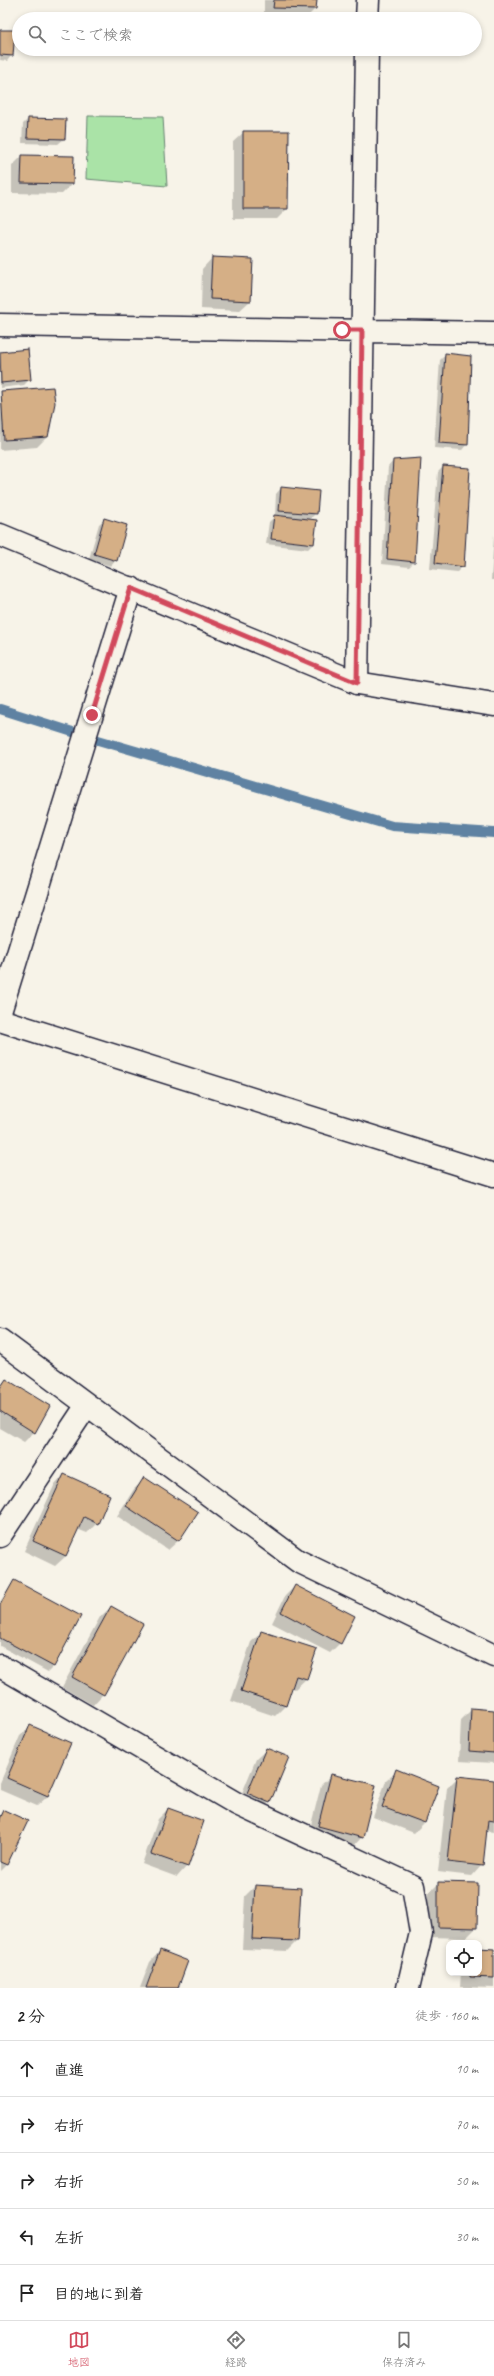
<!DOCTYPE html>
<html lang="ja">
<meta charset="utf-8">
<style>
body{margin:0;font-family:Caveat,"Klee One",sans-serif;background:#f2f2f2;color:#222}
.controls{position:absolute;right:12px;bottom:12px;display:grid;overflow:hidden;border-radius:8px;box-shadow:0 2px 6px #0003}
.controls button{width:36px;height:36px;display:grid;place-items:center;padding:0;border:0;border-bottom:1px solid #e0e0e0;background:#fff;color:#222;font:20px sans-serif}
.stop{position:absolute;width:12px;height:12px;margin:-9px;border:3px solid #d1495b;border-radius:50%;background:#fff}
.stop.end{background:#d1495b;border-color:#fff;box-shadow:0 1px 4px #0008}
.list{margin:0;padding:0;list-style:none}
h2{display:flex;justify-content:space-between;align-items:center;height:52px;margin:0;padding:0 16px;font-size:17px}
h2 small{font-size:13px;font-weight:400;color:#767676}
.list li{display:grid;grid-template-columns:26px 1fr auto;gap:12px;align-items:center;box-sizing:border-box;height:56px;padding:0 16px;border-top:1px solid #e0e0e0}
.list b{display:block;font-size:15px;white-space:nowrap}
.list em{font-size:13px;font-style:normal;color:#767676}
.icon{flex:none;width:22px;height:22px;fill:none;stroke:currentColor;stroke-width:2;stroke-linecap:round;stroke-linejoin:round}
.map{position:relative;flex:none;width:494px;height:1988px;overflow:hidden}
.search{position:absolute;background:#fff;box-shadow:0 2px 6px #0003;left:12px;right:12px;top:12px;height:44px;display:flex;align-items:center;gap:10px;box-sizing:border-box;padding:0 14px;border-radius:22px;color:#767676;font-size:15px}
.sheet{height:332px;background:#fff}
nav{display:flex;justify-content:space-around;align-items:center;box-sizing:border-box;height:56px;border-top:1px solid #e0e0e0;background:#fff;font-size:11px;color:#767676}
nav a{display:grid;justify-items:center;gap:2px}
nav .on{color:#d1495b}
.map>svg:first-child{display:block}
.green{fill:#aae3a7;stroke:#668271}
.shadow{fill:#0003}
.lines{fill:none;stroke-linecap:round;stroke-linejoin:round}
.stream{stroke:#5f82a2;stroke-width:10}
.building{fill:#d5af86;stroke:#22223b}
.minor-casing{stroke:#22223b;stroke-width:25}
.tertiary-casing{stroke:#22223b;stroke-width:25}
.minor{stroke:#f7f3e8;stroke-width:22}
.tertiary{stroke:#f7f3e8;stroke-width:22}
.route{stroke:#d1495b;stroke-width:5}
</style>
<div class="map">
<svg width="494" height="1988" viewBox="0 0 494 1988">
<rect width="100%" height="100%" fill="#f7f3e8"/>
<filter id="ink" filterUnits="userSpaceOnUse"><feTurbulence type="fractalNoise" baseFrequency=".025" numOctaves="2"/><feDisplacementMap in="SourceGraphic" scale="8" xChannelSelector="R" yChannelSelector="G"/><feConvolveMatrix kernelMatrix="1 2 1 2 8 2 1 2 1" color-interpolation-filters="sRGB"/></filter>
<g filter="url(#ink)">
<path class="green" d="M 88,116 L 163,117 L 167,186 L 86,179 Z"/>
<path class="shadow" d="M 264,0 L 316,0 L 315,9 L 305,19 L 264,18 Z
M 0,31 L 12,55 L 7,61 L 0,60 Z
M 28,119 L 65,120 L 64,139 L 58,144 L 22,143 L 23,124 Z
M 244,132 L 287,209 L 277,219 L 233,219 L 233,142 Z
M 22,156 L 73,157 L 72,184 L 62,194 L 12,193 L 12,166 Z
M 212,258 L 250,301 L 239,311 L 201,309 L 202,269 Z
M 27,350 L 30,379 L 24,385 L 0,388 L 0,353 Z
M 446,354 L 467,444 L 462,450 L 434,448 L 440,360 Z
M 1,392 L 48,436 L 37,447 L 0,450 Z
M 393,461 L 414,562 L 409,567 L 382,564 L 388,467 Z
M 443,467 L 463,566 L 457,572 L 430,569 L 438,472 Z
M 281,488 L 316,513 L 309,520 L 316,521 L 313,544 L 308,549 L 266,544 L 269,522 L 275,516 L 276,494 Z
M 105,519 L 116,560 L 111,566 L 89,559 L 99,524 Z
M 494,534 L 494,580 L 491,580 Z
M 6,1380 L 34,1432 L 24,1442 L 0,1428 L 0,1386 Z
M 64,1475 L 97,1523 L 87,1533 L 77,1529 L 66,1556 L 55,1566 L 24,1551 L 54,1486 Z
M 145,1479 L 179,1540 L 168,1550 L 117,1516 L 134,1489 Z
M 14,1581 L 79,1617 L 53,1667 L 48,1672 L 0,1646 L 0,1602 Z
M 295,1586 L 340,1643 L 330,1653 L 272,1623 L 285,1596 Z
M 111,1607 L 103,1694 L 93,1705 L 62,1687 L 100,1617 Z
M 262,1632 L 306,1679 L 295,1689 L 291,1687 L 285,1706 L 275,1716 L 231,1701 L 251,1642 Z
M 472,1709 L 494,1711 L 494,1763 L 459,1761 L 461,1720 Z
M 31,1726 L 70,1743 L 48,1796 L 37,1806 L 0,1790 L 0,1783 L 20,1736 Z
M 267,1749 L 269,1802 L 259,1813 L 238,1803 L 256,1759 Z
M 397,1771 L 424,1823 L 414,1833 L 373,1817 L 386,1781 Z
M 332,1775 L 362,1837 L 352,1848 L 308,1837 L 321,1785 Z
M 458,1777 L 494,1781 L 494,1832 L 486,1831 L 482,1865 L 472,1876 L 438,1872 L 447,1788 Z
M 168,1809 L 187,1866 L 177,1877 L 142,1864 L 158,1819 Z
M 4,1811 L 27,1822 L 6,1865 L 0,1871 L 0,1816 Z
M 439,1883 L 476,1928 L 466,1938 L 428,1937 L 428,1894 Z
M 255,1886 L 297,1941 L 287,1951 L 242,1949 L 245,1896 Z
M 479,1949 L 494,1950 L 494,1988 L 460,1987 L 461,1973 L 479,1973 Z
M 160,1951 L 177,1988 L 140,1988 L 150,1962 Z"/>
<g class="lines">
<path class="stream" d="M 0,709 L 98,740 L 392,826 L 494,833"/>
</g>
<path class="building" d="M 274,0 L 317,0 L 316,9 L 273,8 Z
M 0,30 L 15,30 L 13,56 L 0,55 Z
M 28,118 L 66,119 L 65,139 L 27,138 Z
M 243,131 L 289,131 L 288,209 L 243,209 Z
M 22,155 L 74,156 L 73,184 L 21,183 Z
M 212,257 L 253,259 L 251,301 L 210,299 Z
M 28,349 L 31,380 L 1,383 L 0,352 Z
M 445,353 L 471,356 L 468,445 L 439,443 Z
M 53,387 L 55,403 L 48,437 L 4,440 L 1,391 Z
M 421,458 L 415,562 L 387,559 L 393,460 Z
M 443,466 L 470,468 L 464,567 L 435,563 Z
M 281,487 L 319,491 L 317,514 L 279,511 Z
M 274,515 L 317,520 L 314,544 L 271,539 Z
M 104,518 L 127,525 L 117,561 L 94,554 Z
M 6,1379 L 50,1406 L 35,1433 L 0,1411 L 0,1388 Z
M 64,1474 L 110,1495 L 98,1524 L 84,1517 L 66,1556 L 33,1541 Z
M 144,1477 L 198,1512 L 179,1541 L 126,1506 Z
M 14,1580 L 81,1616 L 54,1667 L 0,1638 L 0,1605 Z
M 295,1585 L 355,1616 L 341,1644 L 281,1612 Z
M 111,1606 L 143,1624 L 104,1695 L 72,1677 Z
M 261,1631 L 317,1649 L 307,1679 L 296,1676 L 286,1706 L 241,1691 Z
M 471,1708 L 494,1710 L 494,1753 L 469,1751 Z
M 30,1725 L 71,1743 L 48,1796 L 7,1778 Z
M 266,1748 L 289,1757 L 270,1803 L 247,1793 Z
M 396,1769 L 439,1786 L 425,1823 L 382,1807 Z
M 331,1774 L 376,1785 L 363,1838 L 318,1826 Z
M 457,1776 L 494,1780 L 494,1821 L 488,1820 L 483,1866 L 448,1862 Z
M 168,1808 L 204,1821 L 188,1867 L 151,1854 Z
M 4,1810 L 28,1821 L 7,1865 L 0,1862 L 0,1819 Z
M 438,1882 L 478,1883 L 477,1928 L 438,1927 Z
M 255,1885 L 301,1888 L 298,1941 L 252,1939 Z
M 479,1948 L 494,1949 L 494,1978 L 470,1977 L 470,1973 L 479,1973 Z
M 160,1950 L 188,1961 L 178,1988 L 146,1988 Z"/>
<g class="lines">
<defs>
<path id="minor" d="M 367,19 L 368,0
M 0,325 L 494,333
M 357,683 L 367,49
M 0,1012 L 131,588
M 0,1020 L 494,1175
M 0,1340 L 298,1561 L 494,1656
M 0,1536 L 87,1405
M 0,1666 L 237,1804 L 413,1886 L 421,1933 L 408,1988"/>
<path id="tertiary" d="M 0,535 L 357,683 L 494,705"/>
</defs>
<use href="#minor" class="minor-casing"/>
<use href="#tertiary" class="tertiary-casing"/>
<use href="#minor" class="minor"/>
<use href="#tertiary" class="tertiary"/>
</g>
</g>
<g class="lines" filter="url(#ink)">
<path class="route" d="M 92,715 L 131,588 L 357,683 L 362,330 L 342,330"/>
</g>
</svg>
<div class="controls">
<button><svg class="icon" aria-label="locate" viewBox="0 0 24 24"><circle cx="12" cy="12" r="6"/><path d="M12 2v4M12 18v4M2 12h4M18 12h4"/></svg></button>
</div>
<div class="stop" style="left:342px;top:330px"></div>
<div class="stop end" style="left:92px;top:715px"></div>
<div class="search"><svg class="icon" aria-label="search" viewBox="0 0 24 24"><circle cx="10" cy="10" r="6"/><path d="M15 15l6 6"/></svg>ここで検索</div>
</div>
<section class="sheet">
<h2>2 分<small>徒歩 · 160 m</small></h2>
<ul class="list">
<li><svg class="icon" aria-label="ahead" viewBox="0 0 24 24"><path d="M12 20V5M6 11l6-6 6 6"/></svg><div><b>直進</b></div><em>10 m</em></li>
<li><svg class="icon" aria-label="right" viewBox="0 0 24 24"><path d="M7 20v-9h11M14 6l5 5-5 5"/></svg><div><b>右折</b></div><em>70 m</em></li>
<li><svg class="icon" aria-label="right" viewBox="0 0 24 24"><path d="M7 20v-9h11M14 6l5 5-5 5"/></svg><div><b>右折</b></div><em>50 m</em></li>
<li><svg class="icon" aria-label="left" viewBox="0 0 24 24"><path d="M17 20v-9H6M10 6l-5 5 5 5"/></svg><div><b>左折</b></div><em>30 m</em></li>
<li><svg class="icon" aria-label="arrive" viewBox="0 0 24 24"><path d="M6 21V4h12l-3 4 3 4H6"/></svg><div><b>目的地に到着</b></div></li>
</ul>
</section>
<nav>
<a class="on"><svg class="icon" aria-label="map" viewBox="0 0 24 24"><path d="M3 6l6-2 6 2 6-2v14l-6 2-6-2-6 2zM9 4v14M15 6v14"/></svg>地図</a>
<a><svg class="icon" aria-label="directions" viewBox="0 0 24 24"><path d="M12 3l9 9-9 9-9-9zM9 14v-3h6M13 9l2 2-2 2"/></svg>経路</a>
<a><svg class="icon" aria-label="saved" viewBox="0 0 24 24"><path d="M7 4h10v16l-5-4-5 4z"/></svg>保存済み</a>
</nav>
